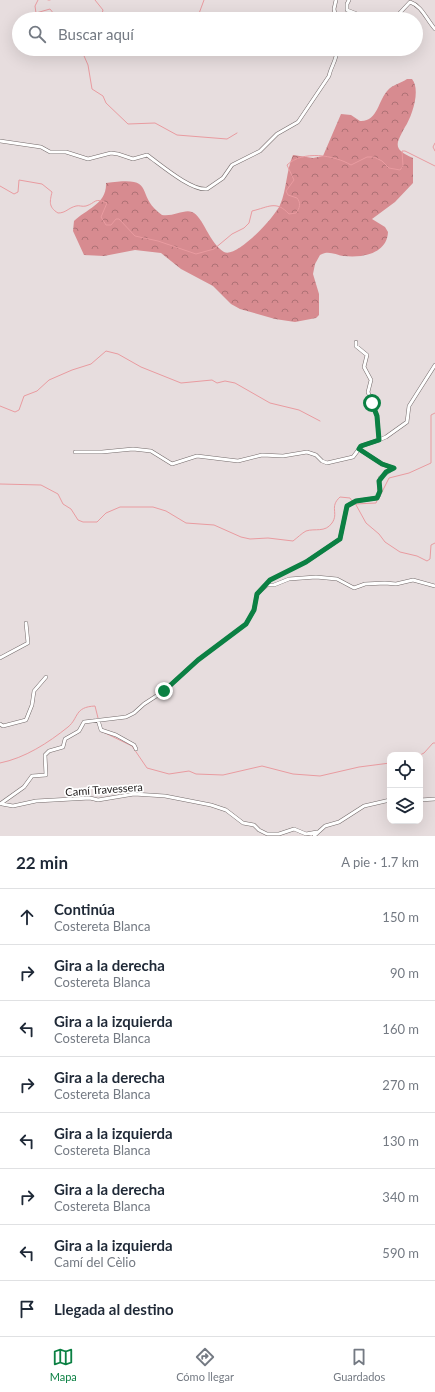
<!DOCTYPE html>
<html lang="es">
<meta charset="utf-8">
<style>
body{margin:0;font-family:Lato,sans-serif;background:#f2f2f3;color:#1f2937}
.controls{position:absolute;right:12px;bottom:12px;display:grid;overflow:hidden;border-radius:8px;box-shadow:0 4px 16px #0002}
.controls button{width:36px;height:36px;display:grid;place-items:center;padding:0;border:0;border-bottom:1px solid #e0e1e3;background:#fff;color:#1f2937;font:20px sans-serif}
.stop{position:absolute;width:12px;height:12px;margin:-9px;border:3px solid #0b8043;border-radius:50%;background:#fff}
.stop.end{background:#0b8043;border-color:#fff;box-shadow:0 1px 4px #0008}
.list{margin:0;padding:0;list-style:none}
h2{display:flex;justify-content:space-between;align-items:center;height:52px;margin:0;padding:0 16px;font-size:17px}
h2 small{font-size:13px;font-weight:400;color:#747a83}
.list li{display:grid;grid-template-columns:26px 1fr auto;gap:12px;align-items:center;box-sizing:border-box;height:56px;padding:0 16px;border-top:1px solid #e0e1e3}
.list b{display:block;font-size:15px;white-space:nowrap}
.list p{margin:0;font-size:13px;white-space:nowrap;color:#747a83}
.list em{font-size:13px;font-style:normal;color:#747a83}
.icon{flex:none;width:22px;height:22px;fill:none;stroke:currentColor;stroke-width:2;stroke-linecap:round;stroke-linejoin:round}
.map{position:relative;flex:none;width:435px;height:836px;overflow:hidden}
.search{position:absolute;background:#fff;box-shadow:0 4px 16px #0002;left:12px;right:12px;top:12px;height:44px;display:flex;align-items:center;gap:10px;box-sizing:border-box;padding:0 14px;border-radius:22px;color:#747a83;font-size:15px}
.sheet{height:500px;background:#fff}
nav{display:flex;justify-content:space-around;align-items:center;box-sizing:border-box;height:56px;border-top:1px solid #e0e1e3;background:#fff;font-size:11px;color:#747a83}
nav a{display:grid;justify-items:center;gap:2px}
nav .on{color:#0b8043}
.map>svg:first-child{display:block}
.forest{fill:url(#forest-crowns)}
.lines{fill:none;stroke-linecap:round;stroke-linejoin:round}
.stream{stroke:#e99ba0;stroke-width:1}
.minor-casing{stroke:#746b6b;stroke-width:4}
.minor{stroke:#fff;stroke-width:3}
.route{stroke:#0b8043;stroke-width:5}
.labels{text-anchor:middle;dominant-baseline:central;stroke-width:3.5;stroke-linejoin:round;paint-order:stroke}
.street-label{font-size:11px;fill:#262222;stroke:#fff}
</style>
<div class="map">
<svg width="435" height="836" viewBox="0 0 435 836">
<defs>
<pattern id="forest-crowns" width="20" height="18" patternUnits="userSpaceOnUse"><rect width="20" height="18" fill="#d78b90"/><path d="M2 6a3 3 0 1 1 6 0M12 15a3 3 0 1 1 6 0" fill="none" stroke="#ae7175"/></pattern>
</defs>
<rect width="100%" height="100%" fill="#e7ddde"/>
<path class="forest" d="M 407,79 L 412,79 C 421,90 412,116 405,127 C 396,144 392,149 413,158 L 413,183 L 395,202 L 372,219 L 385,227 L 388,232 C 387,254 362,258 344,256 C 335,255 329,250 320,255 L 315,264 L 313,274 L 319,294 L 319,315 L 316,318 L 295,322 L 275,319 L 240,309 L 231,304 L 213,286 L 181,269 L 161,253 L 135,250 L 104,256 L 84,255 L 73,231 L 74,221 C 86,209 107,204 106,183 C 159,175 133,194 162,215 C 173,217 184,209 192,212 C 203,216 209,243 224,252 C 236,259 275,217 280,205 C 287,189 286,171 293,155 L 313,158 L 323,156 L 341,114 L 351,115 L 360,121 C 378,122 378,100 388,90 C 392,85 401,83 407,79 Z"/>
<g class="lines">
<path class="stream" d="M 38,0 L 35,6 L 36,13 L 50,9 L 58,19
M 48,0 L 50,0
M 95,0 L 103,10 L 101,17 L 99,19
M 197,19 L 204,0
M 81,49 L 88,65 L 92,89 L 103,96 L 106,103 L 128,124 L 155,123 L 177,135 L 227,139 L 237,133
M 435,143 L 433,147 L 435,151
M 0,186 L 14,194 L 18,192 L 19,180 L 42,184 L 52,192 C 50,201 48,207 58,213 C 66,213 68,208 76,206 C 79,205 82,207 86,206 C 96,203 94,197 107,203 L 101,217 L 106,225 L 111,225 L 116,219 L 119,219 L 135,236 L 158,241 L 196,254 L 214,249 L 232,234 L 244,228 L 249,223 L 252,211 C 269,207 276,200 289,214 L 296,213 C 300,208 301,203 297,198 L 288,195 L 286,191 L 294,180 L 287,165 C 303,150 334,155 351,165 L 367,157 L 374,157 L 382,161 L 389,168 L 400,170 L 403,166 L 402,151 L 405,151 L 435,166
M 0,406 L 15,412 L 19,410 L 24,396 L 37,391 L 49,380 L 72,370 L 91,364 L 106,351 L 118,354 L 141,367 L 181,383 L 212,380 L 217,383 L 225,381 L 235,383 L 270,403 L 299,410 L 320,421
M 0,484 L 41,485 L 58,494 L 63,504 L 71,509 L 78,520 L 83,522 L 97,522 L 106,513 L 120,507 L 153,507 L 166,511 L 186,523 L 214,525 L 241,537 L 250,539 L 268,538 L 293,541 C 297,538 302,533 306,531 C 315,528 325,533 332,523 C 339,513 329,507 340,497 L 350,498 L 352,501
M 380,496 L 389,478 L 409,473 L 431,463 L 431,415 L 435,413
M 355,503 L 366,523 L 379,534 L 385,542 L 400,552 L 417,556 L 427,561 L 430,559 L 431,545 L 435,543
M 356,504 L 376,503 L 378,498
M 101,731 L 132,746 L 147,768 L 169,774 L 189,771 L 196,774 L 223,775 L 262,766 L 293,774 L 320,776 L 359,767 L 390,763
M 420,755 L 424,753 L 433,743 L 435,743
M 0,763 C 25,758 48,743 68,727 C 79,718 74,707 95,706 L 98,718"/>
<defs>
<path id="minor" d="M 349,0 L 347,4 L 347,10 L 370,19
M 336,19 L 334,9 L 336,0
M 394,19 L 410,2 C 422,6 426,19 435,29
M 0,141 L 41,147 L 50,152 L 66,152 L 88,159 L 111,153 L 118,154 L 133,159 L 147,155 C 160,164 191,191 207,189 L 223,178 L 232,165 L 260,151 L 277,134 L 298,122 L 329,76 C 331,66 337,60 337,49
M 379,440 L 386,437 L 407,422 L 409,406 L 435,365
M 75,452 L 102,452 L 133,449 L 151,451 L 172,464 L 197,456 L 238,461 L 262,455 L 283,456 L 307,452 L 316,455 L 322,461 L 327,463 L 353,457 L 359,449
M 267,585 L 270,580 L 306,562 L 340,539 L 347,506 L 356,501 L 377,498 L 379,495 L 380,478 L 393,468 L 382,464 L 359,449 L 361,446 L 379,440 L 377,416 L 368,392 L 371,380 L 364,367 L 367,355 L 356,346 L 356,342
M 0,658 L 28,643 L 26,623
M 98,720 L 101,730 L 116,735 L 134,745 L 136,749
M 0,724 L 3,726 L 26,720 L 32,705 L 34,691 L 46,677
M 420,800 L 435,799
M 0,804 L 24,787 L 32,776 L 46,775 L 45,755 L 49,751 L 63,747 L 65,739 L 79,731 L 84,722 L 126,717 L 134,713 L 144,704 L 164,691 L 198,660 L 246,624 L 254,610 L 257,594 L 267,585 L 274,585 L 289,579 L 316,577 L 337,579 L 354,588 L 365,584 L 385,583 L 396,584 L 413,580 L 435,586
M 2,804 L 13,806 L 36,801 L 90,798 L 98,800 L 134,794 L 165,796 L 211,805 L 226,810 L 243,823 L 254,825 L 259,830 L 267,834 L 279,834 L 294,829 L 306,834 L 317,832
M 314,836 L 325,826 L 339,822 L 364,806 L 390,800"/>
</defs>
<use href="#minor" class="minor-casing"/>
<use href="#minor" class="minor"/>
</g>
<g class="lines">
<path class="route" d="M 164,691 L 198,660 L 246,624 L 254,610 L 257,594 L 270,580 L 306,562 L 340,539 L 347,506 L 356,501 L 377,498 L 380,491 L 379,481 L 386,472 L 394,468 L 382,464 L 359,449 L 361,446 L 379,440 L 377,416 L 372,403"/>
</g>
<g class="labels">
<g class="street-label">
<text transform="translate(104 789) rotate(-4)">Camí Travessera</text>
</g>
</g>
</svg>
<div class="controls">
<button><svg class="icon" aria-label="locate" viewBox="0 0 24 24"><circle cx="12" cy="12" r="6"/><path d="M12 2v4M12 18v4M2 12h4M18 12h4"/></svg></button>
<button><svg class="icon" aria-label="layers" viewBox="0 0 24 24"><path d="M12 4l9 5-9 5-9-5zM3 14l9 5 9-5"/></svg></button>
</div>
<div class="stop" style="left:372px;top:403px"></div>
<div class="stop end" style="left:164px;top:691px"></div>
<div class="search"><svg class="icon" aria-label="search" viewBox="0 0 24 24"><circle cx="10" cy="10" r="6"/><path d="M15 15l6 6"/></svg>Buscar aquí</div>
</div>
<section class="sheet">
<h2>22 min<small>A pie · 1.7 km</small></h2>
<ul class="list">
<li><svg class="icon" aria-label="ahead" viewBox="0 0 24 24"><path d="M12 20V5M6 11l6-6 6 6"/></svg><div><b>Continúa</b><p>Costereta Blanca</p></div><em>150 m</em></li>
<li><svg class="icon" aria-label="right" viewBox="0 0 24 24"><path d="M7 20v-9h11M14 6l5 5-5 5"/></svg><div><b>Gira a la derecha</b><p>Costereta Blanca</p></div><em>90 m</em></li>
<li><svg class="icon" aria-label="left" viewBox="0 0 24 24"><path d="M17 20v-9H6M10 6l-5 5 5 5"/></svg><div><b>Gira a la izquierda</b><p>Costereta Blanca</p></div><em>160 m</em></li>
<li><svg class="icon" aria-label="right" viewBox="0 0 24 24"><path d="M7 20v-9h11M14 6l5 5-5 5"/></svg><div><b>Gira a la derecha</b><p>Costereta Blanca</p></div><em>270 m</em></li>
<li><svg class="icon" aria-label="left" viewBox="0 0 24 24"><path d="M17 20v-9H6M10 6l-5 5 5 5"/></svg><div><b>Gira a la izquierda</b><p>Costereta Blanca</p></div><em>130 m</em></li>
<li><svg class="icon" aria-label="right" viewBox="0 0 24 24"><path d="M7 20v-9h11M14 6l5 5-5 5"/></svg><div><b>Gira a la derecha</b><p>Costereta Blanca</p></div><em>340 m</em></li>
<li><svg class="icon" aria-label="left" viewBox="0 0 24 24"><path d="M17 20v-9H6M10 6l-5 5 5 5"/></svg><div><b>Gira a la izquierda</b><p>Camí del Cèlio</p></div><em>590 m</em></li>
<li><svg class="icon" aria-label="arrive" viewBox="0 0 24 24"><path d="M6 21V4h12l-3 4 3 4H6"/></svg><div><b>Llegada al destino</b></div></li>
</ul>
</section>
<nav>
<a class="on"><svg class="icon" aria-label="map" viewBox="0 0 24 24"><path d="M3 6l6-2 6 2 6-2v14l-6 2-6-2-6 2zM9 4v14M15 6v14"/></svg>Mapa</a>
<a><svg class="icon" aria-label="directions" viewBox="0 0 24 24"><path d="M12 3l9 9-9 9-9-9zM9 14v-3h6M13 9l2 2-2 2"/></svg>Cómo llegar</a>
<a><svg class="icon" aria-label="saved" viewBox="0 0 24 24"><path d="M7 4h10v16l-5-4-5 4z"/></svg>Guardados</a>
</nav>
